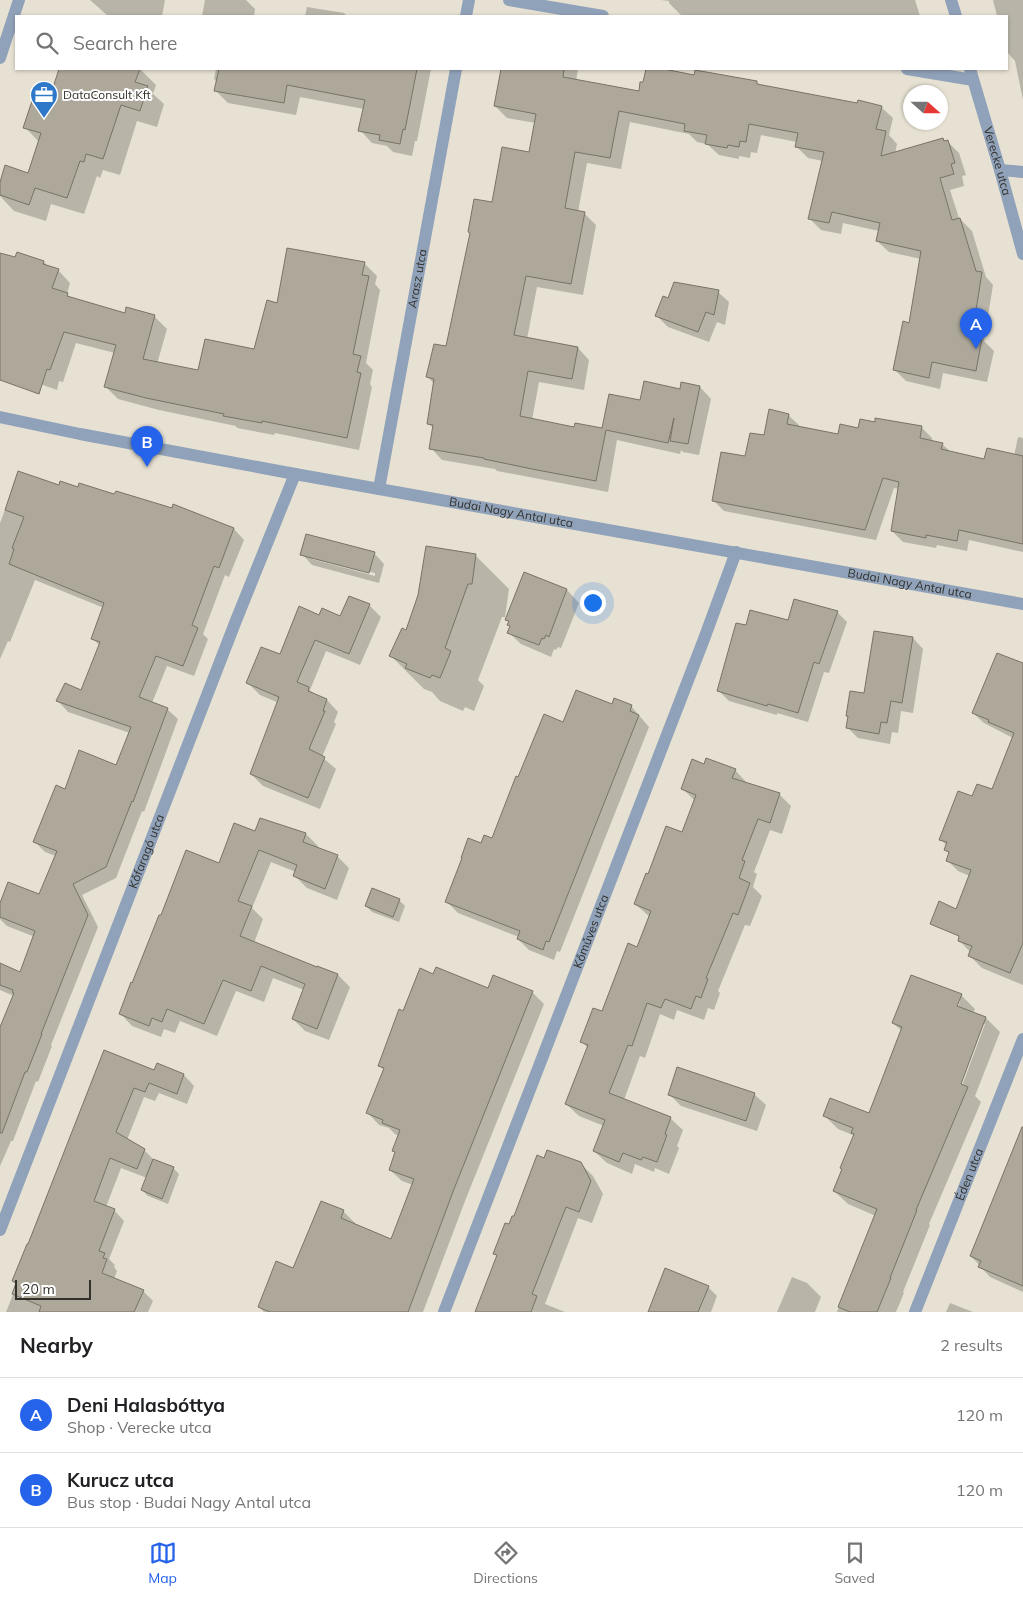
<!DOCTYPE html>
<meta charset="utf-8">
<style>
body{margin:0;font-family:Mulish,sans-serif;background:#f2f2f2;color:#202124}
.compass{position:absolute;left:903px;top:85px;width:45px;height:45px;border-radius:50%;background:#fff;box-shadow:0 1px 4px #0004;rotate:111deg}
.scale{position:absolute;left:15px;bottom:12px;width:76px;box-sizing:border-box;padding-left:5px;border:2px solid #32302b;border-top:0;font-size:14px;line-height:18px;white-space:nowrap;color:#32302b;-webkit-text-stroke:4px #fff;paint-order:stroke}
.you{position:absolute;left:592px;top:602px;width:18px;height:18px;margin:-12px;border:4px solid #fff;border-radius:50%;background:#1a73e8;box-shadow:0 0 0 8px #1a73e833}
.badge{display:grid;place-items:center;width:32px;height:32px;border-radius:50%;background:#2563eb;color:#fff;font-size:16px;font-weight:700}
.pin{position:absolute;translate:-50% -41px;filter:drop-shadow(0 1px 2px #0008)}
.pin::after{content:'';position:absolute;top:26px;width:18px;height:15px;background:inherit;clip-path:polygon(0 0,100% 0,50% 100%)}
.list{margin:0;padding:0;list-style:none}
h2{display:flex;justify-content:space-between;align-items:center;height:65px;margin:0;padding:0 20px;font-size:21px}
h2 small{font-size:16px;font-weight:400;color:#757577}
.list li{display:grid;grid-template-columns:32px 1fr auto;gap:15px;align-items:center;box-sizing:border-box;height:75px;padding:0 20px;border-top:1px solid #e0e0e0}
.list b{display:block;font-size:19px;white-space:nowrap}
.list p{margin:0;font-size:16px;white-space:nowrap;color:#757577}
.list em{font-size:16px;font-style:normal;color:#757577}
.icon{flex:none;width:28px;height:28px;fill:none;stroke:currentColor;stroke-width:2;stroke-linecap:round;stroke-linejoin:round}
.map{position:relative;flex:none;width:1023px;height:1312px;overflow:hidden}
.search{position:absolute;background:#fff;box-shadow:0 1px 4px #0004;left:15px;right:15px;top:15px;height:55px;display:flex;align-items:center;gap:12px;box-sizing:border-box;padding:0 18px;border-radius:0px;color:#757577;font-size:19px}
.sheet{height:215px;background:#fff}
nav{display:flex;justify-content:space-around;align-items:center;box-sizing:border-box;height:70px;border-top:1px solid #e0e0e0;background:#fff;font-size:14px;color:#757577}
nav a{display:grid;justify-items:center;gap:2px}
nav .on{color:#2563eb}
.map>svg:first-child{display:block}
.shadow{fill:#0003;fill-rule:evenodd}
.building{fill:#aea89b;stroke:#797367}
.lines{fill:none;stroke-linecap:round;stroke-linejoin:round}
.minor{stroke:#90a2b9;stroke-width:12}
.labels{text-anchor:middle;stroke-width:4;stroke-linejoin:round;paint-order:stroke}
.poi-label{font-size:12px;fill:#32302b;stroke:#fff;text-anchor:start}
.street-label{font-size:12px;fill:#32302b;stroke:#fff}
</style>
<div class="map">
<svg width="1023" height="1312" viewBox="0 0 1023 1312">
<rect width="100%" height="100%" fill="#e7e1d3"/>
<g class="shadow">
<path d="M90 0H165L162 16H108Z"/>
<path d="M205 0H246L255 9 254 16H202Z"/>
<path d="M661 0H915L920 16H682L669 3V1Z"/>
<path d="M993 0H1023V100L1015 61 1007 52V16H997Z"/>
<path d="M307 7 344 13 347 16H305Z"/>
<path d="M60 69H140L156 85 153 94 164 104 157 127 137 121 120 175 103 170 100 178 97 176 84 214 51 204 46 221 14 211 0 196V186L29 174 39 142 25 127 48 107Z"/>
<path d="M216 69H431L417 141H415L412 156 393 152 387 146 372 143 360 130 364 109 300 97 296 115 228 103 216 91 217 82 214 79Z"/>
<path d="M502 69H578L576 81 640 93 644 84 647 69H658L695 76 757 83 761 86 858 104 881 107 893 118 889 135 897 144 895 153 943 139 946 142H948L959 153 966 175 962 176 964 186 950 190 959 218 972 231 986 277 993 285 984 341 994 351 987 382 943 373 940 389 906 381 894 369 910 324 921 259 889 252 877 241 879 231 843 223 841 234 821 230 809 218 823 161 808 158 796 146 797 142 761 135 757 153 751 152 750 158 739 156V159L719 155 707 144 697 142 689 134 630 122 621 169 587 163 578 212 584 213 596 225 583 295 537 287 527 339 578 348 589 360 584 390 539 382 532 420 575 429H603L641 402 681 390 700 387 711 399 699 455 683 452 681 450 680 454 617 440 608 492 497 471 495 469 442 460 431 448 434 429 428 423 434 384 428 377 447 348 493 203 530 153 536 123 507 118 495 106Z"/>
<path d="M0 254 16 259 44 262 49 267 58 270 70 283 67 294 72 299 126 314 154 316 167 329 157 364 199 372 254 351 278 304 364 263 377 276 375 284 380 290 366 363 373 370 370 384 372 387 359 450 275 433 274 435 237 428 236 426 159 410 118 399 106 387 115 353 76 343 63 382 59 381 57 390 0 370Z"/>
<path d="M718 292 729 302 725 325 717 322 709 342 668 327 657 316 669 299Z"/>
<path d="M788 415 799 425V427L839 435 859 430 876 423V419L922 428 932 438V442L942 444 951 452 985 460 1014 456 1018 437 1023 438V552L969 540 967 551 937 545 936 548 903 542 892 531 899 489 894 488 876 540 724 511 713 500 746 457Z"/>
<path d="M19 473 60 487 173 510 174 506 234 529 244 540 229 577 225 575 203 634 208 639 194 676 167 666 152 703 167 709 178 719 144 812 142 811 116 878 82 895 98 927 51 1045 52 1046 38 1082 36 1081 13 1141H11L0 1166V1031L14 996 0 990V965L21 973 35 937 7 926 0 919V906L39 896 56 856 45 852 34 841 65 790 117 766 130 733 68 712 58 701 82 692 100 646 92 638 104 608 35 580 10 642 8 641 0 659V523Z"/>
<path d="M374 553 384 564 379 583 312 565 302 554ZM312 557 375 573V576L312 559Z"/>
<path d="M476 556 509 589 505 617H502L478 680 484 686 474 711 465 707 463 711 440 701 432 692 424 689 390 655 407 631Z"/>
<path d="M524 574 567 590 579 603 561 648 558 647 556 650 554 649 551 657 521 644 508 632 511 626 507 619Z"/>
<path d="M369 605 381 617 360 665 326 651 310 690 315 695 327 700 338 712 334 722 336 724 322 757 336 769 320 809 263 786 251 774 279 703 260 695 248 683 281 656 320 616 341 618Z"/>
<path d="M837 612 847 622 829 673 824 672 808 722 777 713V715L729 701 719 691 747 627 789 622Z"/>
<path d="M913 638 923 649 913 713 901 711 898 733 892 732 890 744 858 738 848 728 849 718 847 716Z"/>
<path d="M1023 665V906L970 876 958 871 947 860 950 854 946 849 947 846 941 840 973 798 993 791 1013 738 984 723 973 713Z"/>
<path d="M613 705 631 706 649 727 560 952 557 951 554 960 529 950 518 939 519 937 458 913 447 902 482 845 493 839 519 779 563 724Z"/>
<path d="M705 765 735 770 747 783 779 794 791 806 782 834 770 830 754 872 757 874 753 887 762 896 750 926 745 925 718 991 720 993 714 1010 708 1008 704 1020 677 1010 674 1020 660 1014 645 1058 640 1056 624 1100 670 1118 683 1130 677 1146 679 1148 669 1174 655 1168 654 1172 635 1164 632 1174 607 1163 594 1151 604 1126 579 1116 566 1104 588 1048 582 1042 603 1013 638 949 650 917 635 904 649 876 682 834 695 801 682 788Z"/>
<path d="M261 820 306 834 318 846 317 849 337 856 349 868 337 900 307 888 295 876 296 872 271 862 252 908 263 919 254 943 317 968 338 975 350 987 329 1040 305 1031 293 1019 304 990 273 978 264 1002 236 991 217 1036 180 1021 175 1033 164 1029 161 1037 132 1026 120 1013 162 917 256 833Z"/>
<path d="M399 900 405 906 399 922 372 912 366 906Z"/>
<path d="M959 940 1023 943V985L982 968 970 956 971 953Z"/>
<path d="M434 976 489 989 532 992 544 1004 465 1201 423 1312H264L259 1307 294 1270 343 1211 355 1223 354 1225 392 1240 413 1185 402 1181 390 1170 396 1152 399 1136 395 1134 389 1128 379 1125 368 1113 385 1071 379 1065 404 1013Z"/>
<path d="M961 995 975 1009 973 1013 986 1018 1000 1032 975 1096 981 1102 929 1224 930 1225 903 1292 904 1293 896 1312H837L876 1216 848 1204 834 1191 855 1136 838 1129 825 1116 870 1115 902 1031 893 1023ZM958 1001H960L956 1012ZM983 1024H985L960 1091 957 1090Z"/>
<path d="M105 1052 154 1072 157 1065 184 1075 194 1086 187 1104 159 1093 155 1101 144 1097 127 1140 144 1150 155 1161 173 1168 179 1174 168 1204 148 1196 142 1190 147 1178 121 1168 106 1207 114 1210 124 1221 109 1259 115 1265 114 1267 117 1271 114 1279 143 1291 153 1301 148 1312H6L17 1285 13 1281Z"/>
<path d="M754 1094 766 1105 757 1131 681 1106 670 1095Z"/>
<path d="M1023 1127V1292L990 1277 971 1256Z"/>
<path d="M545 1160 580 1163 593 1176 603 1194 592 1223 578 1218 545 1304 565 1312H477L498 1257 495 1253Z"/>
<path d="M792 1277 807 1283 821 1297 815 1312H777Z"/>
<path d="M708 1287 717 1296 711 1312H684Z"/>
<path d="M950 1303 973 1312H946Z"/>
</g>
<g class="building">
<path d="M59 69H140L135 82 148 86 140 111 121 105 103 159 86 154 84 162 80 161 67 198 35 188 29 205 0 195V182L5 165 28 173 41 133 23 128 32 101 47 106Z"/>
<path d="M219 69H417L405 130 403 129 400 144 379 140 380 135 358 131 365 100 287 85 284 103 214 91Z"/>
<path d="M501 69H564L563 77 639 91 640 82H643L646 69H664L694 75 695 70 757 81V84L857 103 858 100 882 106 876 129 886 131 881 156 943 138 944 141 948 140 955 163 951 164 954 174 940 178 952 220 960 218 976 271 982 272 972 336 982 338 976 371 932 362 929 378 893 370 903 321 909 323 921 251 876 241 880 223 832 212 829 223 808 219 824 152 795 147 798 133 749 124 746 142 740 141 739 147 728 145 727 148 705 144 707 135 684 131 685 124 619 111 610 158 575 152 565 208 585 212 571 284 526 276 514 335 578 347 572 379 528 371 520 416 574 427 575 423 602 428 609 394 640 400 644 381 680 389 681 382 700 386 688 444 670 441 674 418 668 443 606 430 596 481 537 470 484 459V458L429 449 433 425 427 424 434 379 426 377 434 344 446 346 470 233 468 232 474 199 492 202 502 147 529 152 536 114 494 106Z"/>
<path d="M287 248 365 262 362 275 369 276 353 354 361 356 357 372 361 373 347 438 262 421V423L223 416 224 414 146 398 104 387 116 345 64 332 50 370 47 369 39 394 0 380V253L15 257 17 252 44 261 43 264 59 269 52 288 68 293 67 296 125 313 126 307 155 315 143 359 198 370 205 339 254 349 267 300 277 303Z"/>
<path d="M674 282 719 290 714 315 706 312 698 332 655 316 663 296 668 298Z"/>
<path d="M769 409 789 414 787 424 838 434 840 424 858 428 860 419 875 422V418L922 426 920 438 943 443 941 449 984 459 987 448 1023 456V544L959 530 957 541 926 535V538L891 531 899 482 883 478 865 530 712 501 721 452 745 456 750 433 764 435Z"/>
<path d="M18 471 59 485 60 481 78 487 79 483 114 494 116 491 172 508 173 504 234 528 219 568 214 566 192 625 198 628 183 666 156 656 139 697 168 708 133 802 132 801 106 867 73 884 88 915 41 1034H42L27 1072H25L2 1133H0V1027L14 993 12 992 13 990 0 985V963L20 972 35 931 0 917V903L8 882 39 894 57 851 33 842 56 785 65 789 79 750 116 765 131 727 56 701 65 683 81 690 100 642 91 639 104 603 9 564 14 549 12 548 24 517 5 510Z"/>
<path d="M306 534 375 552 369 573 300 555Z"/>
<path d="M426 546 476 554 472 584H468L445 648 451 651 440 678 432 675 430 678 405 668 407 664 389 656 402 628 406 630 418 595Z"/>
<path d="M524 572 567 589 549 637 546 635 544 639 542 638 539 645 507 633 510 626 507 625 509 621 505 620Z"/>
<path d="M349 596 370 604 349 654 315 640 297 682 309 687 308 691 327 699 323 711H325L309 749 325 757 308 798 250 774 279 697 246 683 261 647 280 654 299 606 319 615 322 608 340 616Z"/>
<path d="M794 599 838 611 819 664 814 662 798 713 768 704 767 706 717 691 736 623 746 625 750 610 788 620Z"/>
<path d="M874 631 913 637 902 703 891 701 887 723 881 722 879 734 846 728 848 716H846L850 691 864 693Z"/>
<path d="M997 653 1023 663V943L1010 973 968 956 972 946 958 941 959 936 930 924 939 901 956 909 971 870 946 861 949 852 944 850 947 842 939 840 958 791 972 796 977 784 992 789 1014 733 988 722 989 720 972 713Z"/>
<path d="M576 690 612 704 614 698 632 705 630 711 639 715 549 942 546 941 543 950 517 939 520 931 445 902 462 858H461L468 838 481 843 484 835 492 838 516 776 518 777 544 714 563 722Z"/>
<path d="M706 758 736 769 732 778 780 793 770 823 758 819 742 860 745 861 739 878 750 883 738 915 733 913 706 978 708 979 701 998 696 996 691 1009 665 999 661 1008 647 1003 632 1046 628 1045 609 1093 671 1117 665 1134 667 1135 657 1162 643 1157 641 1160 623 1153 619 1162 593 1151 605 1120 565 1104 588 1045 580 1042 593 1008 602 1011 628 943 637 947 651 911 634 904 646 873 648 874 666 826 682 832 696 795 681 789 692 759 704 764Z"/>
<path d="M260 818 306 833 303 842 338 855 325 889 293 876 297 865 259 850 238 901 252 906 240 936 317 967V966L338 974 317 1029 292 1019 305 984 261 966 251 991 223 980 204 1024 167 1009 162 1022 152 1018 149 1026 119 1014 131 982 132 983 159 915H161L186 850 219 863 234 823 255 831Z"/>
<path d="M372 888 400 899 393 917 365 906Z"/>
<path d="M436 967 488 988 493 975 533 991 454 1189 408 1312H270L258 1307 276 1261 293 1268 321 1201 344 1210 341 1218 391 1239 414 1179 389 1170 395 1152 392 1151 400 1130 382 1123 383 1120 366 1113 384 1068 378 1066 399 1009 403 1011 420 968 433 974Z"/>
<path d="M911 975 962 994 957 1006 986 1017 961 1084 968 1087 916 1210H917L890 1278H891L877 1312H850L838 1307 877 1209 833 1191 842 1169 840 1168 854 1134 851 1133 853 1128 823 1116 830 1098 869 1113 902 1027 892 1023Z"/>
<path d="M104 1050 154 1070 157 1063 184 1074 177 1094 149 1083 145 1092 134 1088 116 1132 145 1149 137 1169 110 1158 94 1201 115 1209 99 1251 105 1253 103 1258 107 1259 102 1273 144 1290 134 1312H39L41 1306 12 1294 16 1283 12 1281 27 1244H28Z"/>
<path d="M677 1067 755 1093 746 1121 668 1095Z"/>
<path d="M1022 1127H1023V1286L978 1267 981 1261 970 1256Z"/>
<path d="M547 1150 581 1162 591 1181 579 1212 566 1207 532 1294 537 1296 531 1312H475L497 1255 493 1254 505 1223 509 1224 512 1216H514L537 1155 544 1158Z"/>
<path d="M153 1159 174 1167 162 1199 141 1190Z"/>
<path d="M665 1268 709 1286 698 1312H648Z"/>
</g>
<g class="lines">
<g class="minor">
<path d="M509 0 603 16"/>
<path d="M951 0 956 16"/>
<path d="M466 16 469 0"/>
<path d="M0 58 19 0"/>
<path d="M907 69 973 80"/>
<path id="s1" d="M970 69 1000 170 1023 254"/>
<path d="M1000 170 1023 172"/>
<path id="s2" d="M0 417 80 434 295 474 1023 604"/>
<path id="s3" d="M379 489 456 69"/>
<path id="s4" d="M0 1230 235 623 295 474"/>
<path id="s5" d="M444 1312 704 639 736 552"/>
<path id="s6" d="M915 1312 1023 1039"/>
</g>
</g>
<defs>
<symbol id="office-pin" viewBox="-11 -11 22 30"><path d="M0 17L-7.5 6A9.5 9.5 0 1 1 7.5 6Z" fill="#2d78c9" stroke="#fff"/><path d="M-6-3h4V-5.5h4V-3h4V5H-6ZM-1-4.5V-3h2v-1.5ZM-6 0V1H6V0Z" fill="#fff"/></symbol>
</defs>
<g fill-rule="evenodd">
<use href="#office-pin" x="28" y="79" width="32" height="43"/>
</g>
<g class="labels">
<g class="poi-label">
<text x="63" y="99">DataConsult Kft</text>
</g>
<g class="street-label">
<text dy="4" stroke="none"><textPath href="#s1" startOffset="96">Verecke utca</textPath></text>
<text dy="4" stroke="none"><textPath href="#s3" startOffset="214">Arasz utca</textPath></text>
<text dy="4" stroke="none"><textPath href="#s2" startOffset="520">Budai Nagy Antal utca</textPath></text>
<text dy="4" stroke="none"><textPath href="#s2" startOffset="925">Budai Nagy Antal utca</textPath></text>
<text dy="4" stroke="none"><textPath href="#s4" startOffset="406">Kőfaragó utca</textPath></text>
<text dy="4" stroke="none"><textPath href="#s5" startOffset="408">Kőműves utca</textPath></text>
<text dy="4" stroke="none"><textPath href="#s6" startOffset="148">Éden utca</textPath></text>
</g>
</g>
</svg>
<svg class="compass" viewBox="-18 -18 36 36"><path d="M0-13l5 13h-10z" fill="#e53935"/><path d="M0 13l5-13h-10z" fill="#757577"/></svg>
<div class="scale">20 m</div>
<div class="you"></div>
<div class="pin badge" style="left:976px;top:349px">A</div>
<div class="pin badge" style="left:147px;top:467px">B</div>
<div class="search"><svg class="icon" aria-label="search" viewBox="0 0 24 24"><circle cx="10" cy="10" r="6"/><path d="M15 15l6 6"/></svg>Search here</div>
</div>
<section class="sheet">
<h2>Nearby<small>2 results</small></h2>
<ul class="list">
<li><span class="badge">A</span><div><b>Deni Halasbóttya</b><p>Shop · Verecke utca</p></div><em>120 m</em></li>
<li><span class="badge">B</span><div><b>Kurucz utca</b><p>Bus stop · Budai Nagy Antal utca</p></div><em>120 m</em></li>
</ul>
</section>
<nav>
<a class="on"><svg class="icon" aria-label="map" viewBox="0 0 24 24"><path d="M3 6l6-2 6 2 6-2v14l-6 2-6-2-6 2zM9 4v14M15 6v14"/></svg>Map</a>
<a><svg class="icon" aria-label="directions" viewBox="0 0 24 24"><path d="M12 3l9 9-9 9-9-9zM9 14v-3h6M13 9l2 2-2 2"/></svg>Directions</a>
<a><svg class="icon" aria-label="saved" viewBox="0 0 24 24"><path d="M7 4h10v16l-5-4-5 4z"/></svg>Saved</a>
</nav>
